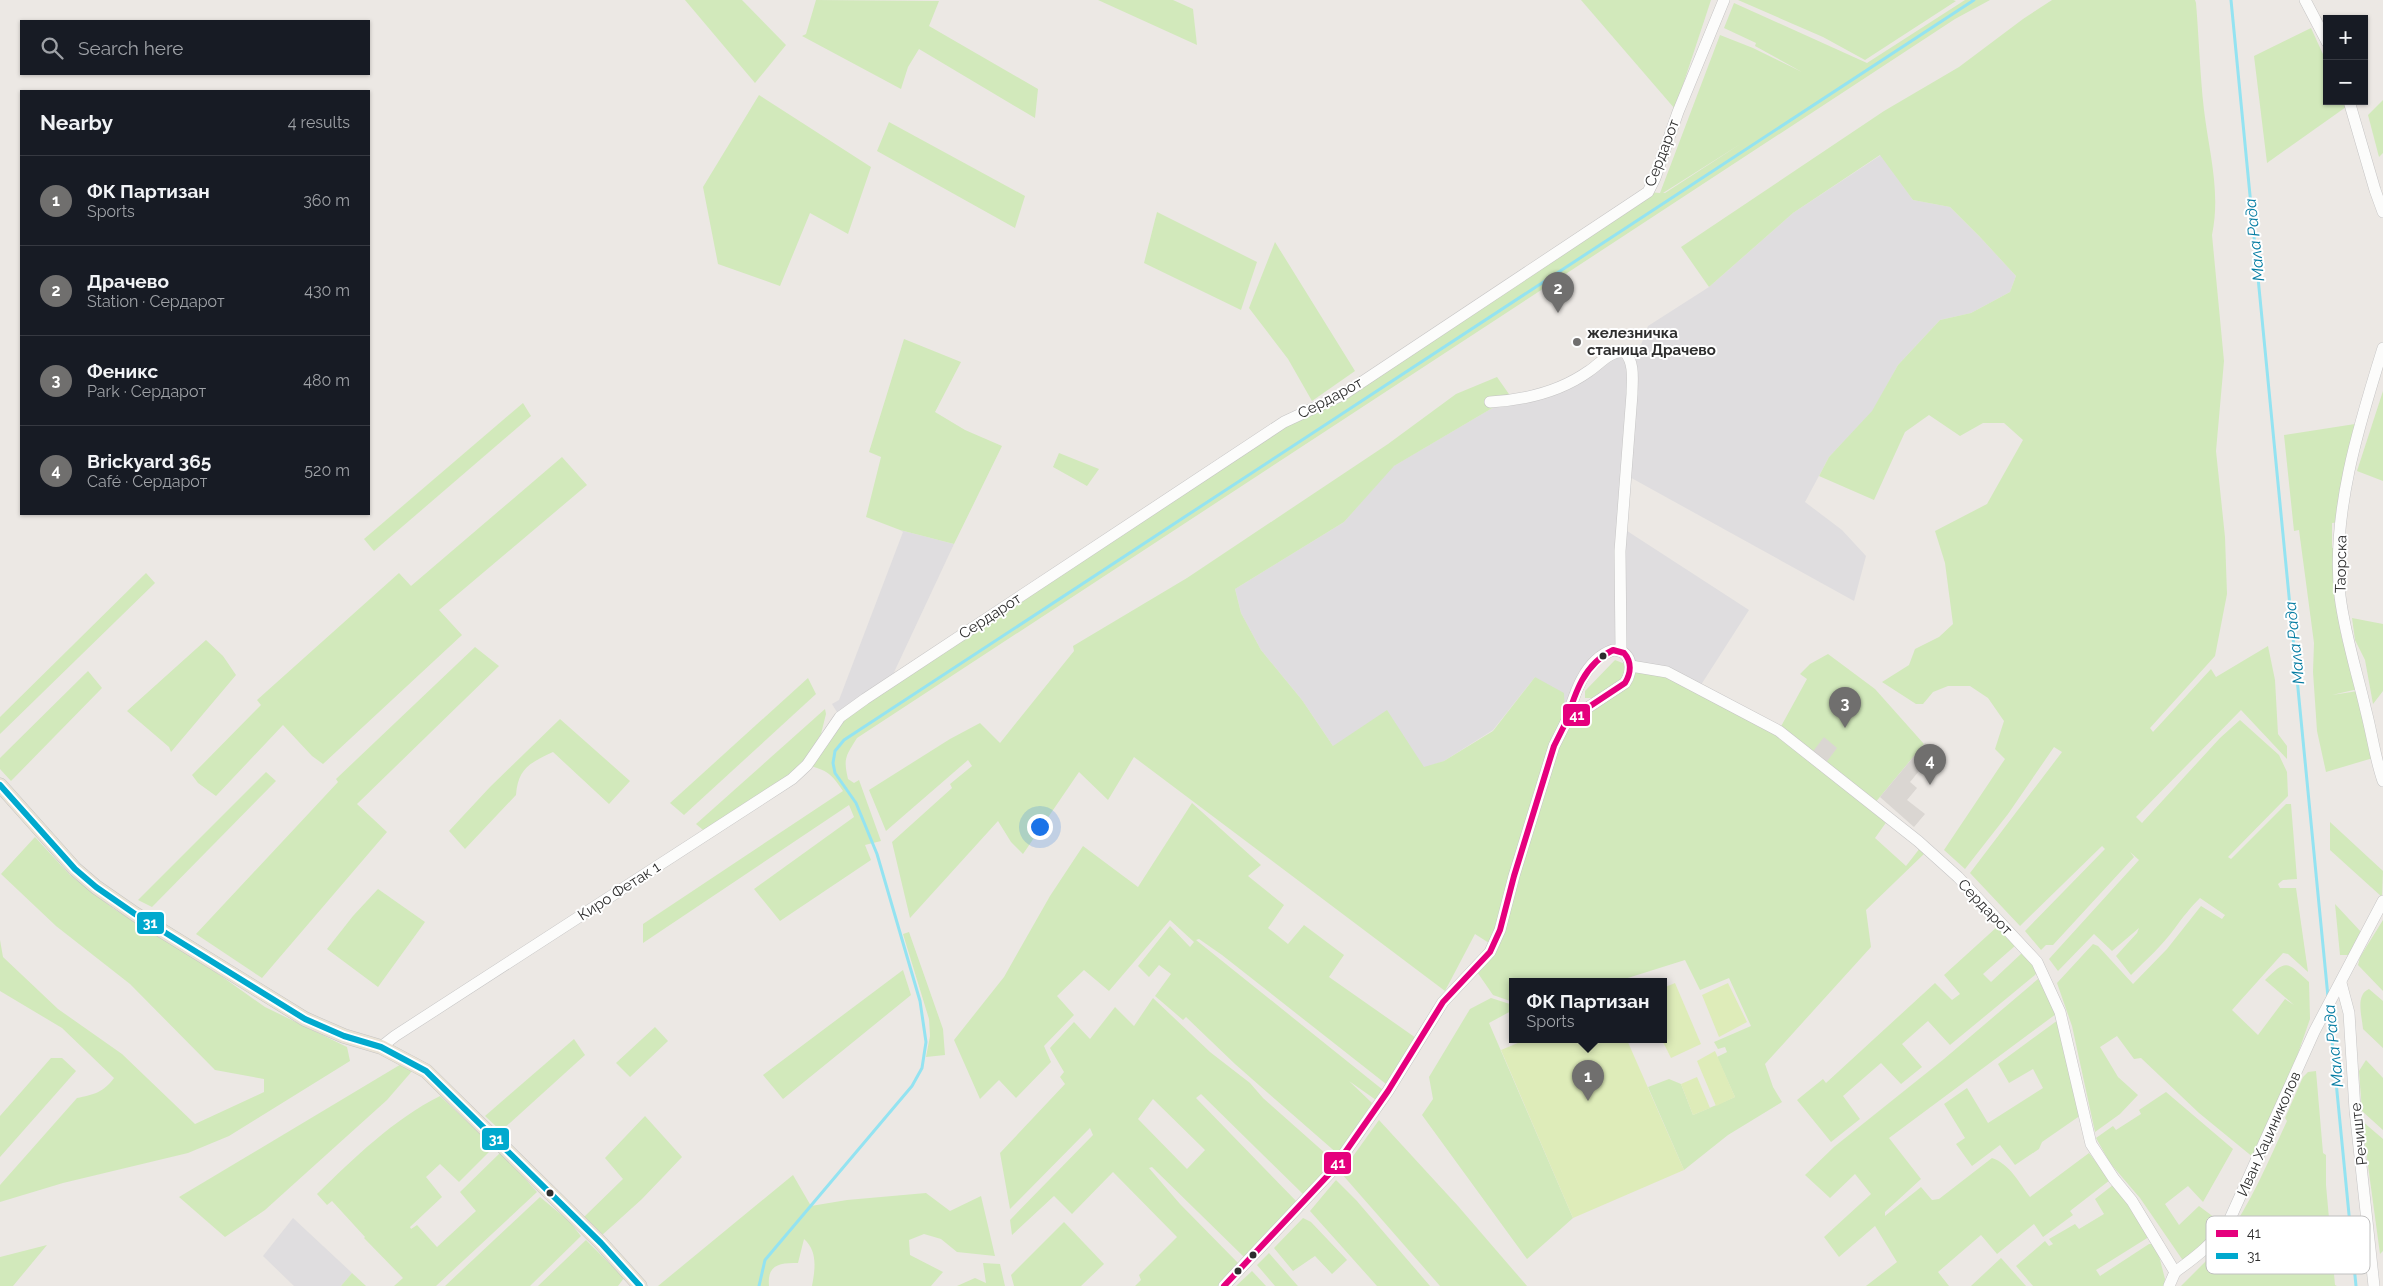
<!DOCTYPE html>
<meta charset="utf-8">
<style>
body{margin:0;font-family:Raleway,sans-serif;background:#20242c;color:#f1f3f6}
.controls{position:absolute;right:15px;top:15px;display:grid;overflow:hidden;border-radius:0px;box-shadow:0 1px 4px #0004}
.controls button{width:45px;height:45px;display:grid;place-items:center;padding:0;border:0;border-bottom:1px solid #363941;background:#171b24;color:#f1f3f6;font:25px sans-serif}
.you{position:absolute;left:1039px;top:826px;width:18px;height:18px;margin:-12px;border:4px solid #fff;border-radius:50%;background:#1a73e8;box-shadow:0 0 0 8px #1a73e833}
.badge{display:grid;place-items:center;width:32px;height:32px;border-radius:50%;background:#706f6e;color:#fff;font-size:16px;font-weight:700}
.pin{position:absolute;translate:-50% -41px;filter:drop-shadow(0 1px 2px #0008)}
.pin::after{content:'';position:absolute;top:26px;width:18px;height:15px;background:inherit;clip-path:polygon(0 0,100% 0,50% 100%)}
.popup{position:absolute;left:1509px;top:978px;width:158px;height:65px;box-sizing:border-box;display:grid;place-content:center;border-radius:0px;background:#171b24;filter:drop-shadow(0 1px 4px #0005);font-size:16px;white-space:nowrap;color:#9ea1a6}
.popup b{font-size:19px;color:#f1f3f6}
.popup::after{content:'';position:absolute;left:50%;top:100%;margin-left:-10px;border:10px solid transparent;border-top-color:#171b24}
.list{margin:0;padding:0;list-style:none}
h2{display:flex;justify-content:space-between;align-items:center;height:65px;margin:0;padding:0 20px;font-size:21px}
h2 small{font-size:16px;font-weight:400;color:#9ea1a6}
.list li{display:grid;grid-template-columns:32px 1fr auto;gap:15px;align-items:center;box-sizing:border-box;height:90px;padding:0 20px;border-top:1px solid #363941}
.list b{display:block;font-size:19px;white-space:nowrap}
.list p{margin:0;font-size:16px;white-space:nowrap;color:#9ea1a6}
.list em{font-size:16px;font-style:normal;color:#9ea1a6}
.icon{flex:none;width:28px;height:28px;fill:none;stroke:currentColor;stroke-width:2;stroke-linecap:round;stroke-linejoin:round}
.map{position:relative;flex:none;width:2383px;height:1286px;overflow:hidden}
.search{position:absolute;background:#171b24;box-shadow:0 1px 4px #0004;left:20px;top:20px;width:350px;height:55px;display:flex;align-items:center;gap:12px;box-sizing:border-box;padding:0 18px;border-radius:0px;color:#9ea1a6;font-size:19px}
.panel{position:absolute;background:#171b24;box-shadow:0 1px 4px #0004;left:20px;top:90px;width:350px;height:425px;border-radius:0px}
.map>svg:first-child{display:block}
.industrial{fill:#dfdddf}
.green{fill:#d2e9bb;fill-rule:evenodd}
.pitch{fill:#deecb9}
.plaza{fill:#dad6d2}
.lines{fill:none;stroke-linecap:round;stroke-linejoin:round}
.stream{stroke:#94e3f1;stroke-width:3}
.minor-casing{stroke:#c6c5c5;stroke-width:12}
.major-casing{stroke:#c6c5c4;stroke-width:15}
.minor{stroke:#fcfcfb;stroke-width:11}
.major{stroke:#e9e2d5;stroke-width:14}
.bus-1-casing{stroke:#fff;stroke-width:10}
.bus-2-casing{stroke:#fff;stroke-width:10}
.bus-1{stroke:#e5007d;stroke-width:6}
.bus-2{stroke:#00a9ce;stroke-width:6}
.poi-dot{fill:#706f6e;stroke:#fff;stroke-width:2}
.bus-dot{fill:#2e2e2e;stroke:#fff;stroke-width:2}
.labels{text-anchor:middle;stroke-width:4;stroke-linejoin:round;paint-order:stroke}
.street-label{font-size:15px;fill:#2e2e2e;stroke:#fff}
.poi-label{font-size:15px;font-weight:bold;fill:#2e2e2e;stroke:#fff;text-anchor:start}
.water-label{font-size:16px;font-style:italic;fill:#067da3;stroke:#fff}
.key{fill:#fff;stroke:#c0c0c0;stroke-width:1}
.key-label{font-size:14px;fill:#2e2e2e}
.line-badge{stroke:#fff;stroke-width:2}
.badge-label{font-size:14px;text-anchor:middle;font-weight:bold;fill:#fff}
</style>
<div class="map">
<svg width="2383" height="1286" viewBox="0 0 2383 1286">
<rect width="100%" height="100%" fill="#ece8e4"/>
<g class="industrial">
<path d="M1881 155 1913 200 1950 207 1980 237 2016 276 2010 292 1971 313 1940 320 1898 365 1872 412 1829 457 1805 502 1842 530 1866 556 1854 601 1626 475 1621 527 1749 610 1699 688 1631 666 1621 650 1599 657 1566 722 1535 677 1493 730 1444 761 1424 768 1333 746 1302 700 1261 650 1241 613 1235 589 1344 522 1392 467 1511 397 1545 392 1618 351 1633 367 1648 326 1709 287 1793 213Z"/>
<path d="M900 530 954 544 889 683 840 717 832 704 839 700 903 532Z"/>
<path d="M293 1218 352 1273 341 1286H294L263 1256Z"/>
</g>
<g class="green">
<path d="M685 0H742L786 45 755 83Z"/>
<path d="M816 0 939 1 929 26 1038 89 1035 118 919 49 908 67 901 89 802 36 806 34Z"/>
<path d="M1098 0H1173L1193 9 1197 45Z"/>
<path d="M1581 0H1711L1675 109Z"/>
<path d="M1738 0H1953L1956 1 1865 60 1823 37Z"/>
<path d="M1965 0H1990L1955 19 857 738C846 756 843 758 848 779L854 783 859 780 881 841 865 845 871 860 780 921 754 889 854 817 849 805 643 943V924L843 791C831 773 828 771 807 765L840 717 1284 422 1344 394 1648 192 1660 193 1720 35 1753 48 1802 72 1755 46 1756 43 1724 28 1734 3 1867 63ZM1742 143 1665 193H1663Z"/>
<path d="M2052 0H2195L2196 3C2199 39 2200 75 2204 110 2209 152 2221 192 2212 235L2224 361 2216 451 2225 537 2227 594 2215 656 2150 728 2153 732 2211 669 2216 677 2268 646 2275 680 2278 734 2287 746V759L2241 710 2136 817 2142 823 2220 738 2240 720 2279 755 2287 772 2288 796 2228 857 2231 859 2286 804H2291L2297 879 2283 880 2278 884 2280 888H2296L2308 972 2288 954 2283 953 2232 1010 2258 1035 2285 999 2294 1005 2265 980C2287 958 2287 962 2309 982L2310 1019 2273 1125 2254 1158 2199 1113 2141 1058 2134 1059 2117 1036 2100 1047 2118 1077 2138 1095 2120 1114 2095 1132 2072 1026 2057 983 2093 944 2098 946 2133 984 2167 949 2201 906 2222 919 2225 915 2200 898C2190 908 2183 917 2175 928 2162 946 2146 960 2131 975L2116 956 2137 933 2139 928 2112 951 2094 934 2058 971 2049 959 2139 860 2130 852 2134 857 2053 945H2046L2041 950 2025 931 2105 849 2102 846 2020 926 1970 873 2062 752 2054 747 2008 814 1965 869 1944 850 2005 759 1995 749 2004 721 1988 698 1970 686H1948L1933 692 1923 704H1916L1882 682 1909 665 1915 649 1939 637 1953 624 1945 563 1935 531 1987 504 2023 440 2004 423H1983L1960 436 1929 415 1905 432 1874 500 1819 476 1829 457 1872 411 1898 365 1940 320 1971 313 2010 292 2016 276 1980 237 1950 207 1913 200 1880 155 1793 213 1709 287 1681 247 1884 111 1959 67 2023 19Z"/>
<path d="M2311 28 2327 63V101H2344L2346 107 2267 163 2254 56Z"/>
<path d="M759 95 871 167 848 234 810 213 780 286 718 264 703 187Z"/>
<path d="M2383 100V153L2379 157 2368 115Z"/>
<path d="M889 122 1025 196 1015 228 877 151Z"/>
<path d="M1157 212 1257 262 1241 310 1144 263Z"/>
<path d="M1275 242 1355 371 1312 401 1288 359 1249 308Z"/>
<path d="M904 339 961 362 935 412 965 430 1002 446 954 544 900 530 866 517 881 457 869 452Z"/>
<path d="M1497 377 1511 397 1394 466 1344 522 1235 589 1241 613 1261 650 1302 700 1333 746 1387 710 1424 767 1444 761 1493 731 1535 677 1564 693 1565 714 1497 930 1489 943 1475 934 1445 991 1134 757 1108 800 1079 772 1023 854 1011 842 998 821 910 918 892 842 952 788 950 784 972 766 968 760 886 831 869 790 950 739 980 723 1000 743 1074 651 1073 646 1187 578 1388 444 1456 394Z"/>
<path d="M2383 391V481L2357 471Z"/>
<path d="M523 403 531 416 374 551 364 539Z"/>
<path d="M2355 424 2340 522 2332 523V548H2338L2335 600 2342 639 2358 689 2332 695 2358 691 2373 758 2326 772 2317 731 2313 672 2314 643 2299 530 2294 531 2284 435Z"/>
<path d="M1059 453 1099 469 1087 486 1053 467Z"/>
<path d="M562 457 587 485 439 610 462 635 323 764 312 756 283 725 216 796 198 783 192 775 261 705 257 700 399 573 411 586Z"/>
<path d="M146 573 155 583 0 734V717Z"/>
<path d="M2352 618 2383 624V691L2373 704 2365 660 2355 640Z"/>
<path d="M206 640 223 656 236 675 171 752 169 747 127 711Z"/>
<path d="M475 647 499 666 357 804 387 832 262 978 196 934 338 782 336 779Z"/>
<path d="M1828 654 1875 689 1924 744 1874 804 1890 817 1875 838 1906 866 1920 848 1925 853 1866 910 1871 947 1765 1064 1773 1087 1782 1102 1728 1135 1684 1170 1648 1087 1669 1079 1681 1084 1693 1115 1735 1097 1717 1057 1727 1052 1725 1047 1718 1049 1714 1042 1751 1026 1729 978 1700 990 1685 960 1615 982H1513V1002L1493 995 1475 969 1490 952 1566 722 1613 691 1631 666 1658 669 1779 730 1807 679 1800 674 1810 664Z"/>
<path d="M1615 660 1625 664V678L1593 698H1585V691Z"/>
<path d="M88 671 102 688 11 781 0 769V758Z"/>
<path d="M808 678 816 694 684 815 670 803Z"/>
<path d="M825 709 826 714 821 734 801 768 703 830 696 824Z"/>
<path d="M560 719 630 781 609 804 553 752C530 763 518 768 516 795L465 849 449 831 490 787Z"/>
<path d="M266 772 276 781 152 907 138 900Z"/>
<path d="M1192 803 1261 865 1248 876 1284 905 1268 928 1288 944 1304 925 1344 955 1329 977 1416 1038 1386 1084 1222 955 1199 939 1196 940 1383 1090 1376 1100 1349 1081 1372 1103 1339 1155 1235 1064 1186 1017 1183 1020 1155 996 1171 974 1159 965 1149 977 1138 966 1170 926 1190 947 1194 942 1170 920 1109 991 1084 970 1057 996 1074 1015 1044 1046 1051 1062 1016 1098 999 1080 980 1099 954 1040 1004 977 1050 896 1083 846 1138 887Z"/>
<path d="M2330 822 2383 871 2382 897 2330 850Z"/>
<path d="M35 837 70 875 114 909 207 966 265 1007 347 1047 350 1061 229 1136 188 1153 63 1183 0 1202V1185L77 1098C93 1095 104 1092 114 1078L62 1028 0 991V940L3 957 58 1009 122 1054 195 1124 264 1092V1079L215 1070 130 984 56 926 1 874Z"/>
<path d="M378 889 425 922 378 987 327 949 353 916Z"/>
<path d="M2335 904 2362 933 2349 955H2340Z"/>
<path d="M2383 920V991L2358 965 2360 957Z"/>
<path d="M1998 926 2016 945 1983 974 1991 982 2023 952 2038 971 2035 975 1950 1045 1928 1021 1902 1044 1922 1067 1901 1084 1881 1063 1843 1096 1860 1119 1831 1142 1797 1100 1823 1079 1826 1083 1935 983 1952 1000 1960 994 1944 975Z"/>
<path d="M909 932 943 1029 945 1055 926 1057 930 1036 929 1019 903 934Z"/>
<path d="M903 970 911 995 783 1099 763 1075Z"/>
<path d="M2038 979 2056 1014 1889 1138 1921 1179 1885 1212V1216L1921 1187 1932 1200 1939 1199 1992 1158C2010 1164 2019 1183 2030 1197L2089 1153 2110 1180 2070 1211 2073 1215 2043 1237 2034 1224 1997 1254 1981 1235 1938 1272 1949 1286H1866L1897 1262 1875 1226 1839 1257 1824 1237 1871 1194 1855 1174 1830 1198 1805 1175 1834 1147 1944 1059Z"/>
<path d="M2369 989 2383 1001V1048L2363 1029C2362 1016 2355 995 2369 989Z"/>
<path d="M1153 998 1210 1052 1250 1083 1263 1098 1334 1161 1305 1196 1201 1094 1196 1098 1299 1204 1245 1258 1152 1167 1149 1168 1180 1204 1240 1265 1219 1286H1135L1141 1280 1139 1275 1177 1237 1113 1172 1072 1214 1054 1196 1012 1235 1010 1220 1093 1135 1090 1128 1010 1209 1000 1153 1065 1084 1060 1077 1064 1072 1050 1048 1074 1022 1090 1039 1115 1007 1134 1026ZM1153 1099 1205 1150 1187 1169 1138 1119Z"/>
<path d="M1491 998 1513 1005V1010L1489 1023 1573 1218 1527 1259 1422 1115 1433 1099 1429 1077 1470 1009Z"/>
<path d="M2058 1020 2081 1115 2042 1142 2039 1149 2015 1165 2000 1145 1972 1166 1956 1144 1965 1138 1944 1104 1967 1088 1988 1123 2043 1088 2033 1069 2009 1083 1998 1064Z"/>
<path d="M655 1027 668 1041 630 1077 616 1063Z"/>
<path d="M574 1039 585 1055 501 1131 485 1116Z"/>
<path d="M51 1058H62L76 1071 0 1157V1116Z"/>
<path d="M2366 1060 2383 1078V1130L2362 1111 2359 1071Z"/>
<path d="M403 1063 413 1070 387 1100 265 1210 225 1237 179 1197Z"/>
<path d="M2316 1071 2323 1153 2326 1155V1185L2335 1285 2337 1286H2181L2220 1247 2246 1268H2253L2224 1241C2251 1203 2268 1162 2287 1121L2285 1118 2303 1077 2308 1072Z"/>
<path d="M2166 1092 2233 1149 2203 1202 2188 1186 2165 1204 2179 1225 2199 1206 2223 1224 2184 1262 2140 1198 2110 1163 2096 1138 2113 1126 2116 1130 2141 1114 2139 1110Z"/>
<path d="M440 1096 494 1147 459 1182 440 1164 426 1177 442 1197 410 1227 411 1229 417 1225 437 1247 476 1211 460 1192 501 1152 537 1192 436 1286H394L403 1278 364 1238 365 1237 332 1201 327 1205 317 1194C354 1158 394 1119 440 1096Z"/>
<path d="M645 1116 682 1157 642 1199 601 1236 584 1217 623 1179 605 1158Z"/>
<path d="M1379 1120 1458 1206 1527 1286H1440L1341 1173Z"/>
<path d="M2362 1121 2383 1139V1251L2380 1254Z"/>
<path d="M793 1175 811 1206 847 1200 926 1193 950 1211 981 1196 995 1256 957 1252 941 1239 924 1234 909 1240 910 1255 943 1272 931 1286H812C815 1270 818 1251 804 1239L798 1263C780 1263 767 1264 769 1286H658Z"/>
<path d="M1336 1180 1356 1200 1430 1286H1377L1310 1211Z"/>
<path d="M2113 1185 2152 1235 2096 1270 2100 1276 2149 1244H2156L2165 1279 2164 1286H2033L2016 1266 2045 1241 2049 1246 2053 1244 2049 1239 2075 1224 2079 1229 2104 1214 2095 1199Z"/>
<path d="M540 1197 569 1221 581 1236 530 1286H445Z"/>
<path d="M1303 1218 1311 1222 1347 1260 1332 1274 1315 1256 1293 1271 1274 1248Z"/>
<path d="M1064 1222 1104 1264 1081 1286H1014L1011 1275Z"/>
<path d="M586 1240 624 1278 618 1286H538Z"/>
<path d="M47 1245 13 1286H0V1257Z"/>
<path d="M1269 1253 1297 1285 1298 1286H1275L1257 1265Z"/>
<path d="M2001 1258 2026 1286H1971Z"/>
<path d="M983 1263 1000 1264 1005 1286H957L975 1278 986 1283Z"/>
<path d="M1252 1271 1266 1286H1236Z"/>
<path d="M352 1273 366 1286H341Z"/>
</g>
<g class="pitch">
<path d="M1675 983 1701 1044 1671 1058 1662 1040 1663 988Z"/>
<path d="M1728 983 1747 1022 1719 1037 1702 995Z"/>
<path d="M1525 1040H1627L1684 1170 1573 1218 1501 1050Z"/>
<path d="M1715 1051 1735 1097 1716 1106 1697 1061Z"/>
<path d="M1697 1077 1710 1108 1693 1115 1681 1084Z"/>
</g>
<g class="plaza">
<path d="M1824 737 1837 748 1825 764 1811 754Z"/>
<path d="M1925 743 1933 751V754L1910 782 1917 788 1907 800 1925 814 1914 827 1880 797Z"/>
</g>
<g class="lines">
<g class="stream">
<path d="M2231 0 2328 997"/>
<path d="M2329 1010 2356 1286"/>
<path d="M759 1286 765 1260 912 1086 922 1068 926 1042 920 1001 877 854 856 803 835 773 833 763 835 751 844 740 1974 0"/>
</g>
<defs>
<g id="minor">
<path d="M2305 0 2327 42"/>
<path d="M2349 101 2375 190 2383 212"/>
<path d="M2383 348C2359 425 2331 514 2340 596 2345 636 2357 672 2366 711 2372 734 2375 758 2383 781"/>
<path d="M1490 402C1524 400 1561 391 1589 371 1601 363 1610 350 1625 352 1635 364 1632 380 1632 394L1620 551 1621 650"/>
<path d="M1613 650C1632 650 1634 670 1625 683L1566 722C1574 695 1584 660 1613 650Z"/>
<path d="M1631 666 1667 672 1779 731 1918 841 1958 877 2037 962 2060 1012 2091 1144 2114 1179 2132 1201 2175 1272 2169 1286"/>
<path d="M2341 983 2349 1013 2355 1110 2374 1286"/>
<path d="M381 1047 395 1036 792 779 807 765 840 717 865 699 1284 422 1344 394 1648 192 1655 178 1678 112 1724 0"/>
<path d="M2175 1272C2200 1254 2210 1246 2229 1221L2314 1032 2383 901"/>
<path d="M1224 1286 1332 1171 1388 1091 1443 1002 1490 952 1500 930 1514 876 1554 746 1566 722"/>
</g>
<path id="major" d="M0 785 75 869 96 887 135 914 305 1019 344 1036 381 1047 426 1071 601 1243 640 1286"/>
</defs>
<use href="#minor" class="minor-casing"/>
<use href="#major" class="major-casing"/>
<use href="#minor" class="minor"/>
<use href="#major" class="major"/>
<defs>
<g id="bus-1">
<path d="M1613 650 1624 653C1632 662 1631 673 1625 683L1566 722C1575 693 1584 664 1613 650Z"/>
<path d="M1224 1286 1332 1171 1388 1091 1443 1002 1490 952 1500 930 1514 876 1554 746 1566 722"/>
</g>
<path id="bus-2" d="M0 785 75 869 96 887 135 914 305 1019 344 1036 381 1047 426 1071 601 1243 640 1286"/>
</defs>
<use href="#bus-1" class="bus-1-casing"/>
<use href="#bus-2" class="bus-2-casing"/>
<use href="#bus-1" class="bus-1"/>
<use href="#bus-2" class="bus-2"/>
</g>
<circle class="poi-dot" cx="1577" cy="342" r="5"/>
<g class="bus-dot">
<circle cx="1603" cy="656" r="4.5"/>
<circle cx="550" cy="1193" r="4.5"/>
<circle cx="1253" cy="1255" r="4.5"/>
<circle cx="1238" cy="1271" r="4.5"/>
</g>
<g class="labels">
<g class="street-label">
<text transform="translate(1662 153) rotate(-69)" y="5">Сердарот</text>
<text transform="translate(1330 398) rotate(-28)" y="5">Сердарот</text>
<text transform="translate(2341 564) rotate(-89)" y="5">Таорска</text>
<text transform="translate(990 616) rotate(-33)" y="5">Сердарот</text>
<text transform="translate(619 891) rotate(-33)" y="5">Киро Фетак 1</text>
<text transform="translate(1985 907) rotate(46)" y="5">Сердарот</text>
<text transform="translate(2269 1134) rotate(-66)" y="5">Иван Хаџиниколов</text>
<text transform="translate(2359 1134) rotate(-96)" y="5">Речиште</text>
</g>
<g class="poi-label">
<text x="1587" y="338">железничка<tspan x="1587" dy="17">станица Драчево</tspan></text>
</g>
<g class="water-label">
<text transform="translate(2254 240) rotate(-96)" y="6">Мала Рада</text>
<text transform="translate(2294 643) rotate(-96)" y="6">Мала Рада</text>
<text transform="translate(2333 1046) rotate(-96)" y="6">Мала Рада</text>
</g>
</g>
<rect x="2206" y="1216" width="164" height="58" rx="8" class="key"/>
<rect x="2216" y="1230" width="22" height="7" fill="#e5007d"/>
<rect x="2216" y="1253" width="22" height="6" fill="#00a9ce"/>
<g class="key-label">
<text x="2247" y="1238">41</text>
<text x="2247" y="1261">31</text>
</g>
<g class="line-badge">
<rect x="1562" y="703" width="29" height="24" rx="5" fill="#e5007d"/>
<rect x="136" y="911" width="29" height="24" rx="5" fill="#00a9ce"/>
<rect x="481" y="1127" width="29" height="24" rx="5" fill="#00a9ce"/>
<rect x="1323" y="1151" width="29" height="24" rx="5" fill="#e5007d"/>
</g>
<g class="badge-label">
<text x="1577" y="720">41</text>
<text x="150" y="928">31</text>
<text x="496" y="1144">31</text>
<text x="1338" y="1168">41</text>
</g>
</svg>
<div class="controls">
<button>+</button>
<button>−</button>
</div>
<div class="you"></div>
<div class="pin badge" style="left:1588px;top:1101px">1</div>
<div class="popup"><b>ФК Партизан</b>Sports</div>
<div class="pin badge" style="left:1558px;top:313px">2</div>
<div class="pin badge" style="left:1845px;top:728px">3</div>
<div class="pin badge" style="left:1930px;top:785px">4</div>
<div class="search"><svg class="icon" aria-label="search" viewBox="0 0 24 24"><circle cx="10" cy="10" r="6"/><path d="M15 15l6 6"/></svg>Search here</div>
<section class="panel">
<h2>Nearby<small>4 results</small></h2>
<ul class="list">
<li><span class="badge">1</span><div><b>ФК Партизан</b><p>Sports</p></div><em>360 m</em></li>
<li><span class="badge">2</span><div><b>Драчево</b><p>Station · Сердарот</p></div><em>430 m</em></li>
<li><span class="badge">3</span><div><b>Феникс</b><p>Park · Сердарот</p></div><em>480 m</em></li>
<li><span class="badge">4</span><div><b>Brickyard 365</b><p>Café · Сердарот</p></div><em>520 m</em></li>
</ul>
</section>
</div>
